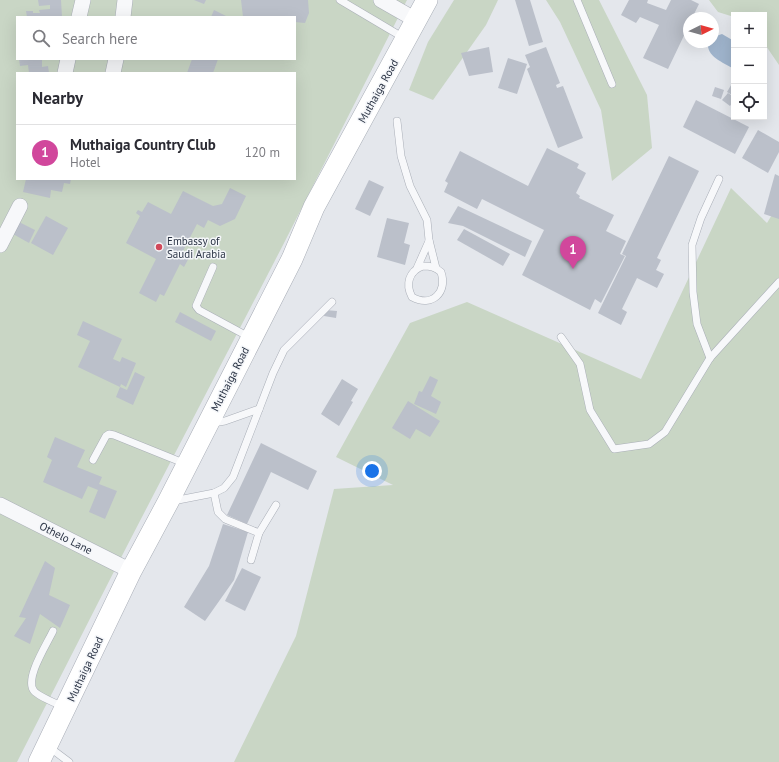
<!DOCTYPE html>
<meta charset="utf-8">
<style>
body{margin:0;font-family:"PT Sans",sans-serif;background:#f2f2f3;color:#2b2b33}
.controls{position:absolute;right:12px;top:12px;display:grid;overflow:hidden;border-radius:0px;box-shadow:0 4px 16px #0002}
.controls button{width:36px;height:36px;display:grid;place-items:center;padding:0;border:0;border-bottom:1px solid #e1e1e2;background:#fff;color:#2b2b33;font:20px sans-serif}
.compass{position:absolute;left:683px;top:12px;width:36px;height:36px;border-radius:50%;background:#fff;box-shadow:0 4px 16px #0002;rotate:85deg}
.you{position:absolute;left:372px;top:471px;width:14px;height:14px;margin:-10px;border:3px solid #fff;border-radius:50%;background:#1a73e8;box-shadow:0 0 0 6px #1a73e833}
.badge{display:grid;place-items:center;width:26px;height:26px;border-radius:50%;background:#d1495b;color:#fff;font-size:13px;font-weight:700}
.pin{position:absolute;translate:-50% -33px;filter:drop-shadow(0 1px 2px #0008)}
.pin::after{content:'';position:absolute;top:21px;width:14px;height:12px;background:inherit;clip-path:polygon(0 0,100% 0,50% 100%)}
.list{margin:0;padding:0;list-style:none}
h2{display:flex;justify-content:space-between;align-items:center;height:52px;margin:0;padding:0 16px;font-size:17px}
h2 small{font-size:13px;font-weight:400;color:#7c7c81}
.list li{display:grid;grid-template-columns:26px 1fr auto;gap:12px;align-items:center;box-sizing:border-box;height:56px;padding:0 16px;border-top:1px solid #e1e1e2}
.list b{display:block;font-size:15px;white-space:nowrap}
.list p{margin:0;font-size:13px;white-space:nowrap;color:#7c7c81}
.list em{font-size:13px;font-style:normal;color:#7c7c81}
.icon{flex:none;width:22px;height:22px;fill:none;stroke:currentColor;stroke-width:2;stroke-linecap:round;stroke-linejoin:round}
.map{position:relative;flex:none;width:779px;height:762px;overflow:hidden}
.search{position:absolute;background:#fff;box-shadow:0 4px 16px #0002;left:16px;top:16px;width:280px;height:44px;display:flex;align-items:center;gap:10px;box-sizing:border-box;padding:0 14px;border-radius:0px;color:#7c7c81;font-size:15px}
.panel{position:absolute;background:#fff;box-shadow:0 4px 16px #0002;left:16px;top:72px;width:280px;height:108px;border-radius:0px}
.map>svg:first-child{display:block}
.green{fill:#c9d6c5;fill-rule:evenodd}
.water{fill:#9fb4cc}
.building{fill:#bbc0ca}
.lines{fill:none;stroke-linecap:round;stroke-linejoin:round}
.service-casing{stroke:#a9aeb7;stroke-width:8}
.minor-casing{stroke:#a9aeb7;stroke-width:16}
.secondary-casing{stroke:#a9aeb7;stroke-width:22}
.service{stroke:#f7f8fa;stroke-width:7}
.minor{stroke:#f7f8fa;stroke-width:15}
.secondary{stroke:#fff;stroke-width:21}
.poi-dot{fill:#d1495b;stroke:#f4f6f9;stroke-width:1.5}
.labels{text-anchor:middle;stroke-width:3;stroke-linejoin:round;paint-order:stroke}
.street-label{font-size:11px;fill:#2b3445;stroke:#f4f6f9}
.poi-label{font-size:11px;fill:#2b3445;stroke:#f4f6f9;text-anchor:start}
</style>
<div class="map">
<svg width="779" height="762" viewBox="0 0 779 762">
<rect width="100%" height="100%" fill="#e4e7ec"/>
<g class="green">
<path d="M0 0H407L283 245 128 544 17 762H0ZM17 17H295V59H17ZM17 73H295V179H17Z"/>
<path d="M454 0H498L486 25 433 100 409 90 428 42Z"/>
<path d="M546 0H599L647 95 652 148 612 181 601 110 560 22Z"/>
<path d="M709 0H779V65L764 43V15H734V17L718 12Z"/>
<path d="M731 188 767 223 779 203V762H234L296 636 334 489 393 485 336 457 410 323 467 302 641 379Z"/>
</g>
<path class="water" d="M722 34 734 41V69C723 62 706 57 708 42H713V37Z"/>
<g class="building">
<path d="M38 0H61L62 17H27L26 11H33V13H40L39 10 50 9V5L39 6Z"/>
<path d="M194 0H206L204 4Z"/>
<path d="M241 0H308L309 13 305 23 295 22V17H243Z"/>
<path d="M515 0H530L543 42 529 46Z"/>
<path d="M629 0H648L647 3 666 10 671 0H691L699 4 692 18H689V25L668 69 643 58 659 25 640 17 636 23 621 15Z"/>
<path d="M214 10 228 17H211Z"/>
<path d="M489 47 493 72 469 76 461 53Z"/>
<path d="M546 47 560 83 556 85 557 88 563 86 583 138 558 148 527 69 530 67 525 55Z"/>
<path d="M508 58 527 64 517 94 498 88Z"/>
<path d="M19 59H42V67L48 66 49 73H29L28 65 20 66Z"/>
<path d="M192 59H218L213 73H187Z"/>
<path d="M734 80V96L727 92Z"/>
<path d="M715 87 724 90 721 99 712 96Z"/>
<path d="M728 93 734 97V100L730 106 722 100Z"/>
<path d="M696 100 749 127 735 154 683 127Z"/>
<path d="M758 130 779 142V152L768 173 742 158Z"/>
<path d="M547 148 579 164 577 168 586 173 576 193 580 196 579 198 614 215 606 231 626 241 620 254 625 256 601 303 595 299 590 310 522 275 544 230 482 199 477 209 444 192 448 183 445 181 460 151 528 186Z"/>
<path d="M669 156 699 171 657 258 661 260 656 270 664 274 657 288 637 278 622 309 627 312 621 325 598 313 626 256 622 254Z"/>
<path d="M775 174 779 176V219L764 214Z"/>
<path d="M26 179H71L70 184 64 183 62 192 51 190 50 198 23 192Z"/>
<path d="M369 180 384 187 370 216 355 209Z"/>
<path d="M230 188 246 196 235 219 220 226 208 220 204 228 197 224 183 251 191 254 184 267 180 264 164 296 160 294 156 302 139 293 156 259 126 243 140 216 136 213 138 210 142 212 148 202 171 214 183 191 213 206 222 204Z"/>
<path d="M458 206 532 241 525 257 463 226 448 223Z"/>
<path d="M46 216 68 228 53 255 31 243Z"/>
<path d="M387 218 409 223 404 243 410 245 405 265 377 257Z"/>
<path d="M19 222 35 230 29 243 13 234Z"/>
<path d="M464 229 510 254 503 266 457 240Z"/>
<path d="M325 310 337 311 336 318 324 316Z"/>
<path d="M180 312 216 331 211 341 175 322Z"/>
<path d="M83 321 122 339 113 359 120 362 122 357 136 363 126 387 121 384 120 387 78 367 90 341 77 335Z"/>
<path d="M135 372 145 377 133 405 116 397 120 387 127 390Z"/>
<path d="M430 376 438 380 431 396 441 402 436 414 414 404 419 391 422 392Z"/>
<path d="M342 379 358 389 351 401 353 402 339 426 321 414Z"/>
<path d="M408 401 440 421 430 437 416 429 410 439 392 428Z"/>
<path d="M55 437 85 450 77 467 102 477 99 484 117 491 105 519 89 512 98 490 88 486 82 499 43 482 52 460 47 457Z"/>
<path d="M261 443 317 471 308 490 271 472 247 524 227 515Z"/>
<path d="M223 524 248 532 234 580 205 621 184 607 209 566Z"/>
<path d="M45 561 55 568 49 595 70 605 60 628 40 614 30 644 14 636 26 618 19 617Z"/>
<path d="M242 568 261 577 245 611 225 601Z"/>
</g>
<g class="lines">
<defs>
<g id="service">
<path d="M340 0 404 38"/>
<path d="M577 0 612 84"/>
<path d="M397 121 401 156 410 186 427 220 429 240 436 268"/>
<path d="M423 266C431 266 435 267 441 272 448 292 432 308 412 297 405 284 409 271 423 266Z"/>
<path d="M213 267 196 306 199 310 249 337"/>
<path d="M417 268 429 241"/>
<path d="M561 337 580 364 590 410 614 449 649 444 665 432 710 358 779 282"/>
<path d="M710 358 697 324 693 292 692 245 701 218 719 179"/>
<path d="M213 423 225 421 259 409"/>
<path d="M93 460 106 436 109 434 114 435 186 464"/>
<path d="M214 493 218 512 225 519 259 533"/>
<path d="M173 501 214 493 224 488 233 477 273 373 284 350 332 302"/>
<path d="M251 560 259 533 276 505"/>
<path d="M53 631C47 644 24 679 34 691 38 696 57 704 64 707"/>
<path d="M49 747 69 762"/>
</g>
<g id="minor">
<path d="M381 0 416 20"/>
<path d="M79 17 83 0"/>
<path d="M123 17 125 0"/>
<path d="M65 73 68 59"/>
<path d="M113 73 116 59"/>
<path d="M0 245 20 206"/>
<path d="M0 505 131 571"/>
</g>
<path id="secondary" d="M39 762 131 571 168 502 292 259 314 207 427 0"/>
</defs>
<use href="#service" class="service-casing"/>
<use href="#minor" class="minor-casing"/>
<use href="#secondary" class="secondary-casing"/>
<use href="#service" class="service"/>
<use href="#minor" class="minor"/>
<use href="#secondary" class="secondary"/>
</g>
<circle class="poi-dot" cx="159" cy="247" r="4"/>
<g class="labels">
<g class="street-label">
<text transform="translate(378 91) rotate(-61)" y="4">Muthaiga Road</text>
<text transform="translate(230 379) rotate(-63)" y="4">Muthaiga Road</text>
<text transform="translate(66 538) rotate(27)" y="4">Othelo Lane</text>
<text transform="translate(85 669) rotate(-65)" y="4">Muthaiga Road</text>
</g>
<g class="poi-label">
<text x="167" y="245">Embassy of<tspan x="167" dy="13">Saudi Arabia</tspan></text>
</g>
</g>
</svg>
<div class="controls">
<button>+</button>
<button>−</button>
<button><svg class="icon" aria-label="locate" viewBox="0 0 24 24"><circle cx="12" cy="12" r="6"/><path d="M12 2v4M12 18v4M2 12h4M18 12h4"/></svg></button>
</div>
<svg class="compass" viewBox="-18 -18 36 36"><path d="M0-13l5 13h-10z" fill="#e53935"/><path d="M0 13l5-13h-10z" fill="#7c7c81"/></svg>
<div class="you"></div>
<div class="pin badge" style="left:573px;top:269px;background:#d1479c">1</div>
<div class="search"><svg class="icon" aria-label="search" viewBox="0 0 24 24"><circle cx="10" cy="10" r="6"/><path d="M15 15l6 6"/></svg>Search here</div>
<section class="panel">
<h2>Nearby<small></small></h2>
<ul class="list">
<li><span class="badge" style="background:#d1479c">1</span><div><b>Muthaiga Country Club</b><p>Hotel</p></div><em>120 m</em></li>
</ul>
</section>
</div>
